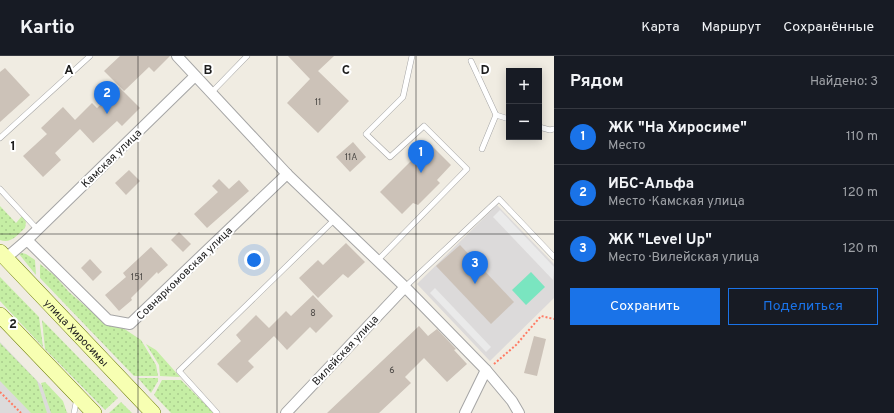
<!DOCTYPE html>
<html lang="ru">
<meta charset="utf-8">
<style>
body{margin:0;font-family:Overpass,sans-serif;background:#20242c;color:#f1f3f6}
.controls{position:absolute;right:12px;top:12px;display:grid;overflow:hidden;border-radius:0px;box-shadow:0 2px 10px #0003}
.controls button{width:36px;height:36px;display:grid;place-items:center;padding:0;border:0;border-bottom:1px solid #363941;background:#171b24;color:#f1f3f6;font:20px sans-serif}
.you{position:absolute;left:254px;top:204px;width:14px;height:14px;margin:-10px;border:3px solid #fff;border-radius:50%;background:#1a73e8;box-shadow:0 0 0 6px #1a73e833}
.badge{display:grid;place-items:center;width:26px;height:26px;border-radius:50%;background:#1a73e8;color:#fff;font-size:13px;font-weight:700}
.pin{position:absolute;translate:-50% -33px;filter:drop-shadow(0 1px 2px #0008)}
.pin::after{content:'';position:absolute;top:21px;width:14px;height:12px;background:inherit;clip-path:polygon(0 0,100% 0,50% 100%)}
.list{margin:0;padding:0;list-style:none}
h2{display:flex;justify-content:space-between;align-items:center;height:52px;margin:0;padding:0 16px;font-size:17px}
h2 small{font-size:13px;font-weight:400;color:#9ea1a6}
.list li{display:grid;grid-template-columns:26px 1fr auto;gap:12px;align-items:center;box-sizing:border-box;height:56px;padding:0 16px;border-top:1px solid #363941}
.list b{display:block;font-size:15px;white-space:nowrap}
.list p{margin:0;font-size:13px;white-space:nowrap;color:#9ea1a6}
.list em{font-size:13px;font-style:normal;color:#9ea1a6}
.actions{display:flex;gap:8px;padding:12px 16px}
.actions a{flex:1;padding:9px 0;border:1px solid #1a73e8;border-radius:0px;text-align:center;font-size:14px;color:#1a73e8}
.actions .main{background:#1a73e8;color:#fff}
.map{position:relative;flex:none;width:554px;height:357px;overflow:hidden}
header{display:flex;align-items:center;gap:24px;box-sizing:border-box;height:56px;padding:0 20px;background:#171b24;border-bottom:1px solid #363941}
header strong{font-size:19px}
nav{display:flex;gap:22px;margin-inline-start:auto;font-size:14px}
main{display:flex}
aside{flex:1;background:#171b24}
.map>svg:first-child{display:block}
.residential{fill:#dcdada}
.grass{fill:url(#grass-dots)}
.pitch{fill:#7ae5c0}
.parking{fill:#eaeaea}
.building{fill:#ccc2b8}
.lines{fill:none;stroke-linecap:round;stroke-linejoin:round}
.lane-casing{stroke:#a5a5a5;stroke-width:6}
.street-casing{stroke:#a5a5a5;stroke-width:12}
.secondary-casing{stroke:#677900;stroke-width:16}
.path{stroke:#ff7b64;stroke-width:2;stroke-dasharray:2 2;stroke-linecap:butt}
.lane{stroke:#fff;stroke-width:5}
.street{stroke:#fff;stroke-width:10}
.secondary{stroke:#f7ffb2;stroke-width:15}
.grid{fill:none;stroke:#1e1e1e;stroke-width:1;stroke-opacity:0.55}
.labels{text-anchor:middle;stroke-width:4;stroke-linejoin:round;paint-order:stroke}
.number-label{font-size:9px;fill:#4a4744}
.street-label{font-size:11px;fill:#1e1e1e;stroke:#fff}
.grid-label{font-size:13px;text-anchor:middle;font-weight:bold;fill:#1e1e1e;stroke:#fff;stroke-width:4;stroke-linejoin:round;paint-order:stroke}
</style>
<header>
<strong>Kartio</strong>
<nav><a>Карта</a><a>Маршрут</a><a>Сохранённые</a></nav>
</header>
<main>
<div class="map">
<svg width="554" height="357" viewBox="0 0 554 357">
<defs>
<pattern id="grass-dots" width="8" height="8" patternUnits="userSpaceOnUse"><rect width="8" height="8" fill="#c5eea4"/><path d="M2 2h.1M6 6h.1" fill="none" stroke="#a9cc8d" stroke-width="1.8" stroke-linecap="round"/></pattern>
</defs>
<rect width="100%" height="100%" fill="#f0ece2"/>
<g class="residential">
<path d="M497 149 554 208V242L490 305 417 228Z"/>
<path d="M0 286 68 357H0Z"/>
</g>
<g class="grass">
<path d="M0 150 16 167 22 160 26 166 25 172C17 179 11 188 0 184Z"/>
<path d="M22 197 26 198 35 204 36 219 19 198Z"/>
<path d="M40 208 55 220 69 236 99 262 123 272 141 284 156 309 158 320H134L40 222Z"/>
<path d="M0 221 39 261 43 291 0 245Z"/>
<path d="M42 264 118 342 105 354 45 293Z"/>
<path d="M0 287 37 325 47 357H31L0 325Z"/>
<path d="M146 288 156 294 180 321 160 320 159 309Z"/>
<path d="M138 322H158V325L151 337Z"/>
<path d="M162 324H181L214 357H171L154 339Z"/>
<path d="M45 326 63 345 67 357H51L41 327Z"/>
<path d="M121 346 132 357H109Z"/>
</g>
<path class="pitch" d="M531 216 545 231 526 249 512 234Z"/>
<g class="parking">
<path d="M500 154 554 211 553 224 493 161Z"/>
<path d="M435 232 491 291 486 296 430 237Z"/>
</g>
<g class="building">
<path d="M120 0H170L154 16 149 11 124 35 104 15Z"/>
<path d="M288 0H334L318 15 349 45 318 77 287 47 310 23Z"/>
<path d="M5 12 30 39 0 66V16Z"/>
<path d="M119 31 140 52 122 70 117 65 93 87 80 73 55 97 61 104 43 121 23 100 47 78 41 72 63 51 75 64 92 47 97 52Z"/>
<path d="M353 86 366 101 350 116 336 101Z"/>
<path d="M429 87 451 109 437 124 440 127 418 149 413 147 402 158 380 136Z"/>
<path d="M129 114 140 125 126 139 115 127Z"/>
<path d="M219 123 229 133 239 124 249 135 207 172 194 158 218 136 212 130Z"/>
<path d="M179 176 191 188 183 196 171 184Z"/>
<path d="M346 187 365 206 348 222 343 218 318 242 299 222 318 204 323 209Z"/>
<path d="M460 189 514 246 491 268 436 210Z"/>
<path d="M151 191 168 209 158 218 157 216 131 242 132 244 119 255 105 239 126 221 123 217Z"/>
<path d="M90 203 102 216 93 225 81 212Z"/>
<path d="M313 239 333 260 316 277 310 271 287 294 274 280 248 305 254 311 237 327 217 308 241 285 236 279 256 259 269 272 286 255 291 260Z"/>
<path d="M419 270 428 280 437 273 456 293 454 294 467 308 447 326 424 302 405 321 411 327 379 357H327Z"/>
<path d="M534 280 546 283 537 320 524 317Z"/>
</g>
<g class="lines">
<defs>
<g id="lane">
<path d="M471 5 496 59"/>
<path d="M211 37 247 0"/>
<path d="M539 71 550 74 554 73"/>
<path d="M0 82 90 0"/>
<path d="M482 93 496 59 509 63"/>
<path d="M0 133 38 174"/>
<path d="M377 205 467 113 424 70 390 101 366 78 403 41 412 0"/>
<path d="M405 231 499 143 554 201"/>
<path d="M74 357 77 342"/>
<path d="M217 357 179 315 334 164"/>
</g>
<g id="street">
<path d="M177 0 287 118 405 231 486 314 512 345 519 357"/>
<path d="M27 184 195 20"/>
<path d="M6 202 27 184 108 264 130 268 287 118"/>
<path d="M286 357 405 231"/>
<path d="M465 357 486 314"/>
</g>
<g id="secondary">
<path id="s1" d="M0 196 153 357"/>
<path d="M0 259 94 357"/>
</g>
</defs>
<use href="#lane" class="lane-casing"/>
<use href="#street" class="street-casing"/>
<use href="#secondary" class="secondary-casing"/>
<g class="path">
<path d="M494 308 516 289 541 260 554 263"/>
<path d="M0 336 21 357"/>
</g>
<use href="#lane" class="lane"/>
<use href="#street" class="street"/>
<use href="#secondary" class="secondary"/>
</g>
<path class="grid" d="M138 0V357M277 0V357M416 0V357M0 178H554"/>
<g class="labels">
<g class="number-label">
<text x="318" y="49">11</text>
<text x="351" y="104">11А</text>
<text x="137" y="224">151</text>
<text x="313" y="260">8</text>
<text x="392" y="317">6</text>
</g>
<g class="street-label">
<text transform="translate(111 102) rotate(-44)" y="4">Камская улица</text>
<text transform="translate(184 217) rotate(-44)" y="4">Совнаркомовская улица</text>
<text dy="4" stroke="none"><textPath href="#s1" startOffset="111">улица Хиросимы</textPath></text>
<text transform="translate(345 294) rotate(-47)" y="4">Вилейская улица</text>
</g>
</g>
<g class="grid-label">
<text x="69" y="18">A</text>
<text x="208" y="18">B</text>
<text x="346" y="18">C</text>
<text x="485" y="18">D</text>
<text x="13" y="94">1</text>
<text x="13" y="272">2</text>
</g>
</svg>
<div class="controls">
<button>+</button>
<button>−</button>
</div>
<div class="you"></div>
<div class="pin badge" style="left:421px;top:117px">1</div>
<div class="pin badge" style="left:107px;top:58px">2</div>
<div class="pin badge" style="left:475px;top:228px">3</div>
</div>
<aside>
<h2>Рядом<small>Найдено: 3</small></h2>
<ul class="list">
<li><span class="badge">1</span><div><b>ЖК &quot;На Хиросиме&quot;</b><p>Место</p></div><em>110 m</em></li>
<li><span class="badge">2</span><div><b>ИБС-Альфа</b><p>Место · Камская улица</p></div><em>120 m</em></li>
<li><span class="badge">3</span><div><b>ЖК &quot;Level Up&quot;</b><p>Место · Вилейская улица</p></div><em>120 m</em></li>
</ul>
<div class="actions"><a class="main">Сохранить</a><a>Поделиться</a></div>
</aside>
</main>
